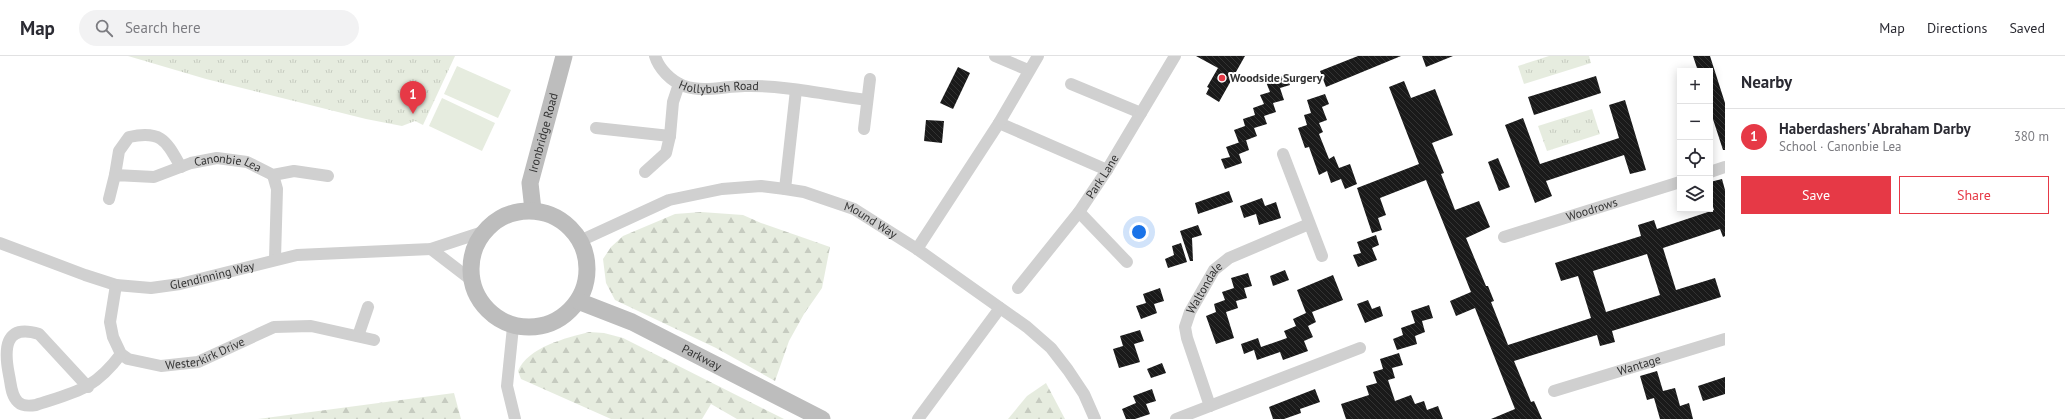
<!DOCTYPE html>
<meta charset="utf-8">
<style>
body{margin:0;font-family:"PT Sans",sans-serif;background:#f2f2f3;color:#2b2b33}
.controls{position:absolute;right:12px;top:12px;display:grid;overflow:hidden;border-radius:0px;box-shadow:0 2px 10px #0003}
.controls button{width:36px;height:36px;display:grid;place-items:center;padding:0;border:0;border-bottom:1px solid #e1e1e2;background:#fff;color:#2b2b33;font:20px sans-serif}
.you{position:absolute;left:1139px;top:176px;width:14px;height:14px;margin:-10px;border:3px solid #fff;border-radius:50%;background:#1a73e8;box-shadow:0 0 0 6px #1a73e833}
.badge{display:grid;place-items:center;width:26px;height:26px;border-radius:50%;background:#e63946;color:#fff;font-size:13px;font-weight:700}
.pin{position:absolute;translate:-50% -33px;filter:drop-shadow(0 1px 2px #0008)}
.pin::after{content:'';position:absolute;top:21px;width:14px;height:12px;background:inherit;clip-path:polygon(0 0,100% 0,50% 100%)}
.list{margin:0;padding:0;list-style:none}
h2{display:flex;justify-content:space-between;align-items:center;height:52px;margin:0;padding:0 16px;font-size:17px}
h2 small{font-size:13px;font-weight:400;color:#7c7c81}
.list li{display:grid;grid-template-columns:26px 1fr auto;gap:12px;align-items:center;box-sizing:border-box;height:56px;padding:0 16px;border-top:1px solid #e1e1e2}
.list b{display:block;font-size:15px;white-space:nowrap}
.list p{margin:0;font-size:13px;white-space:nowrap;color:#7c7c81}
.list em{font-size:13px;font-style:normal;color:#7c7c81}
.actions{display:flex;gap:8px;padding:12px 16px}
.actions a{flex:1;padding:9px 0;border:1px solid #e63946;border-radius:0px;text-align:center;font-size:14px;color:#e63946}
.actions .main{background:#e63946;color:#fff}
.icon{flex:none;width:22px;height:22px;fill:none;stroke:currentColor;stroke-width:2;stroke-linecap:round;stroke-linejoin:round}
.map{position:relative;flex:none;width:1725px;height:363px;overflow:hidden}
header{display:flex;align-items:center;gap:24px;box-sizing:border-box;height:56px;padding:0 20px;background:#fff;border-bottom:1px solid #e1e1e2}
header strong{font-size:19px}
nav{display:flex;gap:22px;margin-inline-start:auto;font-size:14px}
.search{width:280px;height:36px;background:#f2f2f3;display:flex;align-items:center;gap:10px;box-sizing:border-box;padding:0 14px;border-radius:22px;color:#7c7c81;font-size:15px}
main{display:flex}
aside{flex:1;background:#fff}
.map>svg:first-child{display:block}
.grass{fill:url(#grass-tufts)}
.forest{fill:url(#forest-firs)}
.pitch{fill:#e6ecdf}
.building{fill:url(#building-back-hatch);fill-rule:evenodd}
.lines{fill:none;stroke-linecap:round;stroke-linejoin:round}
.street{stroke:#d0d0d0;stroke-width:12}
.secondary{stroke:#bdbdbd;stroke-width:17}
.poi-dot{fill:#e63946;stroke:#fff;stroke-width:1.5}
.labels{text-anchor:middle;stroke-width:4;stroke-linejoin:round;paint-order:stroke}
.poi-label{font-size:12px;font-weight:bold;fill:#333;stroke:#fff;text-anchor:start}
.street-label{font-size:12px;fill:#333;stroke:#fff}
</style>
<header>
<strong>Map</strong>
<div class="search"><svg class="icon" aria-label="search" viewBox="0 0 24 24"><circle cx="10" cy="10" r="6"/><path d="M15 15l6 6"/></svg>Search here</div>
<nav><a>Map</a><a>Directions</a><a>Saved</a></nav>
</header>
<main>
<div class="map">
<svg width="1725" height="363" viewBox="0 0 1725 363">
<defs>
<pattern id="grass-tufts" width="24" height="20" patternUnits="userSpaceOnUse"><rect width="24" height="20" fill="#e6ecdf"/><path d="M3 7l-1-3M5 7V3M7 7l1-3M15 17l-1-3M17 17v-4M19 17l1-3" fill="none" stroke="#c6cbc0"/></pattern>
<pattern id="forest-firs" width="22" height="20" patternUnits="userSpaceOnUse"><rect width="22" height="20" fill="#e6ecdf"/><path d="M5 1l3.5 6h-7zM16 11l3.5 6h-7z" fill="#c6cbc0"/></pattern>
<pattern id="building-back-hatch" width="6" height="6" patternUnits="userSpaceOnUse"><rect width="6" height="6" fill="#1a1a1a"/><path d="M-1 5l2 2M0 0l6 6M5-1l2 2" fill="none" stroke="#333"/></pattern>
</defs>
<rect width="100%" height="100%" fill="#fff"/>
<g class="grass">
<path d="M128 0H455L423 69 415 65 402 70 366 63 206 23Z"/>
<path d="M1549 0H1589L1591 7 1524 28 1518 10Z"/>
<path d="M1592 53 1600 78 1547 95 1538 70Z"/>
</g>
<g class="forest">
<path d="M701 156 743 159 761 167 830 191 822 232 804 258 789 285 775 325 716 292 615 244 606 227 603 203 611 191 623 180 675 158Z"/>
<path d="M589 276 604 277 623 282 784 363H737L711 348 702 363H611L521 323 518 315C528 291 566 282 589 276Z"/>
<path d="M1046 327 1065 363H1008L1027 340Z"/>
<path d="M454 337 461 363H258Z"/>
</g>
<g class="pitch">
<path d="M457 10 511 34 498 62 444 38Z"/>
<path d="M442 42 495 67 482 95 429 70Z"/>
</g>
<g class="building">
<path d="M1196 0H1245L1219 46 1206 38 1209 32 1207 31 1218 12Z"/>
<path d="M1358 0H1401L1326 31 1320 15Z"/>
<path d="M1422 0H1453L1426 11Z"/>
<path d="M1693 0H1710L1725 47V94H1723L1710 54V15H1698Z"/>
<path d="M958 11 970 17 953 53 940 47Z"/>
<path d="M1286 19 1290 29 1280 32 1284 44 1273 47 1276 56 1264 60 1267 68 1254 72 1257 80 1239 87 1234 74 1245 70 1243 63 1255 59 1253 52 1264 48 1260 39 1270 36 1266 26Z"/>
<path d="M1596 20 1601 37 1534 59 1528 41Z"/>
<path d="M1404 25 1411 42 1435 33 1453 79 1432 87 1444 117 1441 118 1455 154 1479 145 1490 171 1466 182 1486 230H1488L1494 245 1491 246 1508 289 1591 262 1578 220 1561 225 1555 207 1641 180 1638 169 1654 164 1657 173 1714 154 1710 141V126L1722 123 1725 134V180L1723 181 1720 173 1663 192 1676 234 1715 222 1721 241 1612 275 1615 286 1600 290 1597 279 1514 305 1531 346 1534 345 1542 363H1491L1515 353 1475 252 1456 260 1450 245 1471 236 1426 124 1380 142 1386 159 1378 162 1382 174 1372 177 1357 132 1419 108 1389 31ZM1647 198 1660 239 1606 256 1593 215Z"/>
<path d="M1325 38 1329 48 1322 51 1327 64 1319 67 1323 76 1319 78 1329 103 1334 100 1339 112 1350 108 1357 128 1345 133 1341 123 1331 127 1327 115 1319 119 1309 91 1305 92 1298 72 1307 69 1304 59 1311 57 1307 44Z"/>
<path d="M1625 44 1646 114 1630 118 1624 99 1546 125 1552 140 1535 147 1505 69 1523 62 1540 108 1619 82 1609 49Z"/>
<path d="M926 64 944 65 942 87 924 85Z"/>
<path d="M1246 84 1249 94 1239 98 1242 107 1225 113 1221 103 1230 101 1226 91Z"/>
<path d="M1498 102 1510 131 1499 135 1488 106Z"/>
<path d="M1229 135 1233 146 1198 158 1195 147Z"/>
<path d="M1262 142 1265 150 1276 146 1281 162 1259 169 1256 158 1244 162 1240 150Z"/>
<path d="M1198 169 1202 179 1192 182 1193 205H1190L1180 175Z"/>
<path d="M1376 179 1379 189 1372 192 1377 204 1358 211 1353 199 1361 197 1357 186Z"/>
<path d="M1181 187 1187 206 1168 212 1165 203 1174 199 1172 190Z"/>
<path d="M1285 214 1289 224 1273 230 1270 220Z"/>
<path d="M1248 217 1252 230 1244 232 1247 242 1236 245 1238 252 1226 256 1234 282 1216 288 1206 260 1216 256 1214 248 1225 244 1222 236 1234 232 1231 222Z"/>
<path d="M1333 219 1343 244 1312 256 1316 266 1308 270 1313 281 1304 285 1308 295 1283 304 1280 296 1257 304 1254 294 1244 298 1241 288 1258 282 1261 291 1287 282 1284 275 1296 270 1293 263 1306 257 1297 234Z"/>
<path d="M1160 232 1164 245 1154 248 1157 257 1141 263 1136 250 1146 247 1143 238Z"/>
<path d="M1368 244 1372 253 1380 250 1383 260 1365 267 1357 248Z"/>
<path d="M1429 249 1433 262 1422 265 1425 276 1415 280 1417 288 1397 294 1393 283 1403 279 1401 272 1415 267 1411 255Z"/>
<path d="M1140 274 1144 285 1134 288 1140 306 1119 312 1113 293 1123 290 1120 280Z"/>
<path d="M1399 297 1403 309 1392 312 1395 322 1388 324 1395 345 1411 339 1415 348 1424 345 1427 354 1438 350 1443 363H1346L1341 348 1369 339 1366 330 1377 327 1373 316 1383 313 1380 303Z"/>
<path d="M1162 307 1166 317 1151 322 1147 313Z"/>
<path d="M1657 315 1663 335 1675 332 1680 350 1689 347 1693 363H1660L1654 342 1647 344 1640 320Z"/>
<path d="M1725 321V338L1703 345 1698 330Z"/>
<path d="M1152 333 1156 345 1146 348 1150 358 1135 363H1126L1122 353 1136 347 1133 340Z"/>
<path d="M1315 333 1320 346 1300 353 1301 357 1284 363H1273L1269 351Z"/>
</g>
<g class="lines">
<g class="street">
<path id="s1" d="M655 0C659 13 671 25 684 30 704 37 725 30 745 30 782 29 829 39 867 44"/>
<path d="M995 0 1028 14"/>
<path d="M1071 28 1141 57"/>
<path d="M999 67 1107 114"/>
<path d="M596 72 670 80"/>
<path d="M864 73 870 23"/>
<path d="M1283 98 1322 200"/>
<path d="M645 116 666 97 670 80 673 46 679 28"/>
<path d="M1710 116 1725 111"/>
<path d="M115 119 119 95 129 81C162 74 166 85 181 111"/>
<path d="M273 119 277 133 275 203"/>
<path d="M785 133 796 34"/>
<path id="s2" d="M109 143 115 119 154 121 191 107 217 102 247 106 273 119 294 115 328 120"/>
<path d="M1079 156 1127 206"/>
<path id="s3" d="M1504 181 1680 126"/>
<path id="s4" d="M582 184 669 144 722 133 761 130 785 133 804 136 854 153 917 193 1027 271 1051 292 1068 314 1084 338 1095 363"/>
<path id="s5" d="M0 187 85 219 116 229 151 232 180 228 297 199 431 193 486 175"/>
<path d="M431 193 474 226"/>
<path d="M917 193 999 67 1038 0"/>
<path id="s6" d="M116 229 110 266 113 281 121 298 128 303 161 310 198 306 274 271 311 270 374 284"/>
<path id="s7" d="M1018 232 1079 156 1107 114 1175 0"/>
<path d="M513 271 507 330 515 363"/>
<path d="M358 280 368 251"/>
<path d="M88 331 39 278C4 267 4 294 9 319 11 328 11 340 18 346 22 350 30 350 36 349 76 336 94 334 121 298"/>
<path id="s8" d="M1554 335 1725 283"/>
<path id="s9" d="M1210 350 1187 282 1185 271 1190 256 1214 214 1229 202 1309 168"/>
<path d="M918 363 1000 252"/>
<path d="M1176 363 1360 292"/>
</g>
<g class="secondary">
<path id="s10" d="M533 154 530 127 564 0"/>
<circle cx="529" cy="213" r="58"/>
<path id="s11" d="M578 245 632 266 822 363"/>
</g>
</g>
<circle class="poi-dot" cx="1222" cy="22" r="4"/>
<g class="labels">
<g class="poi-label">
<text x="1230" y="26">Woodside Surgery</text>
</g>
<g class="street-label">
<text dy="4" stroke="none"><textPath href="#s1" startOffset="78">Hollybush Road</textPath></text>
<text dy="4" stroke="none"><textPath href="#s10" startOffset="79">Ironbridge Road</textPath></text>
<text dy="4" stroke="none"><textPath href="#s2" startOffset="141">Canonbie Lea</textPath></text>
<text dy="4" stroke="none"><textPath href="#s7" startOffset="140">Park Lane</textPath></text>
<text dy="4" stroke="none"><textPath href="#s3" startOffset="92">Woodrows</textPath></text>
<text dy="4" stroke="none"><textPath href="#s4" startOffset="305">Mound Way</textPath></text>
<text dy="4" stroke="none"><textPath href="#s5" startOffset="221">Glendinning Way</textPath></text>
<text dy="4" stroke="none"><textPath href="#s9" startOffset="127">Waltondale</textPath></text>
<text dy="4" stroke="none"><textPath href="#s6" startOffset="160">Westerkirk Drive</textPath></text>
<text dy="4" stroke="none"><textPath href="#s11" startOffset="136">Parkway</textPath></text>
<text dy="4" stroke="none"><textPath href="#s8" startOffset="89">Wantage</textPath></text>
</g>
</g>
</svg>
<div class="controls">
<button>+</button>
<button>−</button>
<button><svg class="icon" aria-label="locate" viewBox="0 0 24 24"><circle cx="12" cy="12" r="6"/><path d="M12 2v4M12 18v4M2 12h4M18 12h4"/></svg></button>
<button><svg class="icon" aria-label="layers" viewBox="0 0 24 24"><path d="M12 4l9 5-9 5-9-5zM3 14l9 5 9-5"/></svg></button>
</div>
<div class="you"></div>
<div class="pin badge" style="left:413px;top:58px">1</div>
</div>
<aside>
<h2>Nearby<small></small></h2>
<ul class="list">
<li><span class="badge">1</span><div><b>Haberdashers' Abraham Darby</b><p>School · Canonbie Lea</p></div><em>380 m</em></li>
</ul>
<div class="actions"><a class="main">Save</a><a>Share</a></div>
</aside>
</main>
